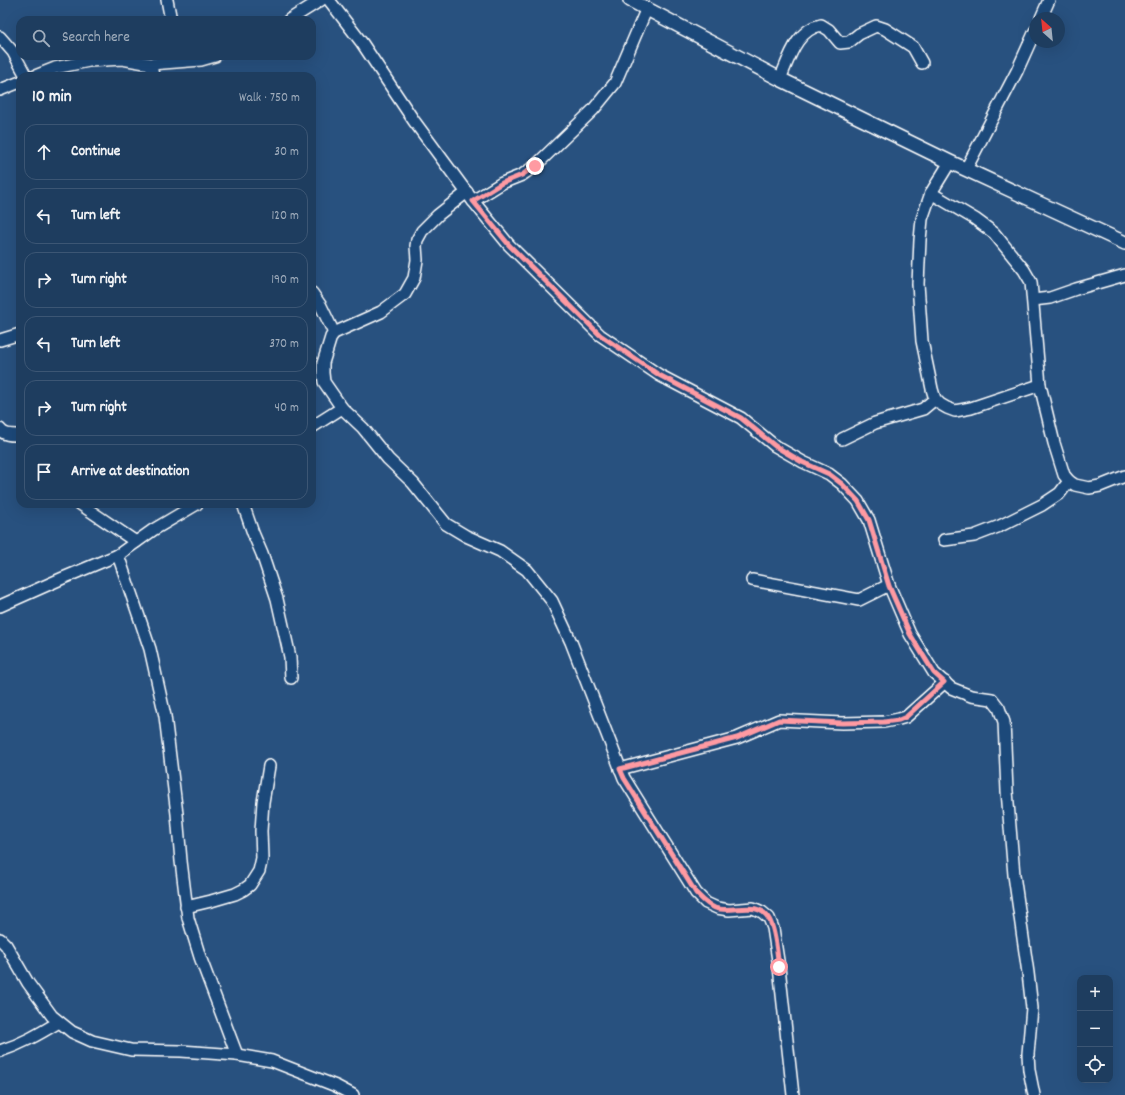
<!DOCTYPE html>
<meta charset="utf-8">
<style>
body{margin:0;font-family:Dekko,sans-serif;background:#264465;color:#f1f3f6}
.controls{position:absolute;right:12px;bottom:12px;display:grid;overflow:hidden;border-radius:8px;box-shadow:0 4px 16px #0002}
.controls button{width:36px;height:36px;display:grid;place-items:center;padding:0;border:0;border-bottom:1px solid #3c5674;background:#1e3d5f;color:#f1f3f6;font:20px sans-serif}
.compass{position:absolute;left:1029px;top:12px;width:36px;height:36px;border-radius:50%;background:#1e3d5f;box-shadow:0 4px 16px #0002;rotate:333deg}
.stop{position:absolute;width:12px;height:12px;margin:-9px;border:3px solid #ff9aa2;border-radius:50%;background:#fff}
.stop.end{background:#ff9aa2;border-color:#fff;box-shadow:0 1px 4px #0008}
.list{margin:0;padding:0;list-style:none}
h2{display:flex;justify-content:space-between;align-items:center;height:52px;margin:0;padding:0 16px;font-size:17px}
h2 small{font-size:13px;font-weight:400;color:#a1aebd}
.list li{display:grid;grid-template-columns:26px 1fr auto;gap:12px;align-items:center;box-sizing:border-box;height:56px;margin:0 8px 8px;padding:0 8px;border:1px solid #3c5674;border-radius:12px}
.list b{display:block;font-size:15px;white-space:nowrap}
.list em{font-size:13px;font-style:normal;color:#a1aebd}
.icon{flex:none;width:22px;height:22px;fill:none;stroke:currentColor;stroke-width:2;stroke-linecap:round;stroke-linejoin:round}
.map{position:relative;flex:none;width:1125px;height:1095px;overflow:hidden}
.search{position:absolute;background:#1e3d5f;box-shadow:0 4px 16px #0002;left:16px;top:16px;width:300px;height:44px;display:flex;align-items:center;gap:10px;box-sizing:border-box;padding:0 14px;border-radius:12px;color:#a1aebd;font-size:15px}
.panel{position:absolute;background:#1e3d5f;box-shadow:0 4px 16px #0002;left:16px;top:72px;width:300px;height:436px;border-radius:12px}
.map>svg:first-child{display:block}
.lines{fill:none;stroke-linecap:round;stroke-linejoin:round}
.minor-casing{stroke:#fff;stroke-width:14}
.tertiary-casing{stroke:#fff;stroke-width:16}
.minor{stroke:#1f4a7a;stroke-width:11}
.tertiary{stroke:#1f4a7a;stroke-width:13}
.route{stroke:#ff9aa2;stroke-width:5}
</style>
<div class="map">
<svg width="1125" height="1095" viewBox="0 0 1125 1095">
<rect width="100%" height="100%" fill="#28517f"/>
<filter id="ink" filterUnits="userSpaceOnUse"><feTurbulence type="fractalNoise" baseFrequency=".025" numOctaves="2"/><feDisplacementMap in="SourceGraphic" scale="8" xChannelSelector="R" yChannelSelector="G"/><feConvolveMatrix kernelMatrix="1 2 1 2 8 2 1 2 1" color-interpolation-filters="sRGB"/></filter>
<g filter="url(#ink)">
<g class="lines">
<defs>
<g id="minor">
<path d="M167 0 171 20"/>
<path d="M329 0 362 43 414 121 473 201 509 245 600 335 659 375 741 418 775 446 803 462 829 474 842 484 858 501 869 520 889 585 910 634 934 673 951 688 971 696 992 699 999 708 1004 722 1007 791 1014 875 1028 973 1032 1008 1028 1054 1029 1070 1034 1095"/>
<path d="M1041 18 1049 0"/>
<path d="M289 20 321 0"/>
<path d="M0 37 13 52 26 76"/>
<path d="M151 64 153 76"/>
<path d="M35 76 55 68 89 61 122 59 151 64 201 60 215 56"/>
<path d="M780 79C789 59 796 30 821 25L829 30 840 43 849 42 859 34 876 26 885 29 913 47 922 63"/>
<path d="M0 90 20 82"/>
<path d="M950 162 931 193 922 219 920 240 918 284 922 341 932 389 935 399 940 404 947 408 955 411 971 408 1040 385"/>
<path d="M966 169 1017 71 1035 31"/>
<path d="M467 192 438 215 422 231 417 240 416 246 417 260 414 278 405 294 381 312 334 333 331 337 323 363V373L324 382 342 408 363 428 388 459 413 483 446 524 466 536 500 551 527 570 552 601 571 642 624 778 696 893 706 903 717 908 729 910 753 908 762 912 769 918 773 928 779 967 793 1095"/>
<path d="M931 193 975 219 994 233 1024 270 1031 282 1040 385 1054 443 1064 475 1069 481 1075 485 1089 488 1100 486 1125 476"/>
<path d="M473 201 502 183 522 175 535 166 593 110 615 83 647 8"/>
<path d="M312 293 321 306 334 333"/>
<path d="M1033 300 1050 298 1076 289 1125 275"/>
<path d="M0 340 20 334"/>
<path d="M312 427 342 408"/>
<path d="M0 429C4 436 13 435 20 435"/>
<path d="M842 439 875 423 923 409 935 399"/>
<path d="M80 504 136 542"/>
<path d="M243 504 253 533 262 554 277 599 290 657 291 678"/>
<path d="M944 540 974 536 1000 526 1042 505 1060 493 1069 481"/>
<path d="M118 555 150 649 165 716 177 814 181 861 188 918 200 957 237 1055"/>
<path d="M752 580 859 600 889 585"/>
<path d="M0 606 63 578 118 555 153 530 197 504"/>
<path d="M620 769 737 738 779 720 842 723 884 722 899 719 906 717 945 682"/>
<path d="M186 907 211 901 235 894 243 890 250 885 259 871 262 858 261 831 263 802 269 766"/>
<path d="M0 939 6 945 28 983 52 1016 72 1032 92 1041 131 1050 181 1051 237 1055 272 1061 336 1086 353 1095"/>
<path d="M0 1051C22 1044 39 1034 59 1022"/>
</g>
<path id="tertiary" d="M630 0 780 79 950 162 1125 243"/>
</defs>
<use href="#minor" class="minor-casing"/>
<use href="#tertiary" class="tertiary-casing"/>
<use href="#minor" class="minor"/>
<use href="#tertiary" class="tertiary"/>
</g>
</g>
<g class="lines" filter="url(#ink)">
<path class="route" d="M535 166 522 175 502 183 473 201 509 245 600 335 659 375 741 418 775 446 802 462 829 474 842 484 858 501 869 520 889 586 910 634 934 673 944 682 906 717 899 720 884 722 842 723 779 720 737 738 620 769 624 778 696 893C702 899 707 905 715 908 733 914 758 899 769 919 776 931 777 954 779 967"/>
</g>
</svg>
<div class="controls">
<button>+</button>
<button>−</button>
<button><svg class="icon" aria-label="locate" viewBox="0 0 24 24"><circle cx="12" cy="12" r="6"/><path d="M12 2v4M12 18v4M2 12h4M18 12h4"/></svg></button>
</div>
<svg class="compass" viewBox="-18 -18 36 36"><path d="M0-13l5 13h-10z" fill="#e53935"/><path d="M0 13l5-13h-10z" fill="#a1aebd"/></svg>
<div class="stop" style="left:779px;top:967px"></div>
<div class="stop end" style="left:535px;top:166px"></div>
<div class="search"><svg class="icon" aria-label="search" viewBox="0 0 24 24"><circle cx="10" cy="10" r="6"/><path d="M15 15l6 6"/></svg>Search here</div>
<section class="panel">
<h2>10 min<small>Walk · 750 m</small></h2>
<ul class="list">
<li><svg class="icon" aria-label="ahead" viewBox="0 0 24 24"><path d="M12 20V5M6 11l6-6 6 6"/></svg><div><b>Continue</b></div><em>30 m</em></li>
<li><svg class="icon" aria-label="left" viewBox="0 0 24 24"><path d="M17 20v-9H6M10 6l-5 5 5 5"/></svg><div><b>Turn left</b></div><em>120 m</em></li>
<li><svg class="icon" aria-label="right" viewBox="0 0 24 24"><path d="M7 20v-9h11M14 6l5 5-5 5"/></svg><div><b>Turn right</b></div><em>190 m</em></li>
<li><svg class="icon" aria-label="left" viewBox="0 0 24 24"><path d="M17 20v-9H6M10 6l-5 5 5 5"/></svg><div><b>Turn left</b></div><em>370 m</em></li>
<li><svg class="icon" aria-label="right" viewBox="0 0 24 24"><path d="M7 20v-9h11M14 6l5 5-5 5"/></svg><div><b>Turn right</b></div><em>40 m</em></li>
<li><svg class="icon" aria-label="arrive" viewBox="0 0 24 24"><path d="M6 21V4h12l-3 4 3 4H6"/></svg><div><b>Arrive at destination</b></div></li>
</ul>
</section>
</div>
